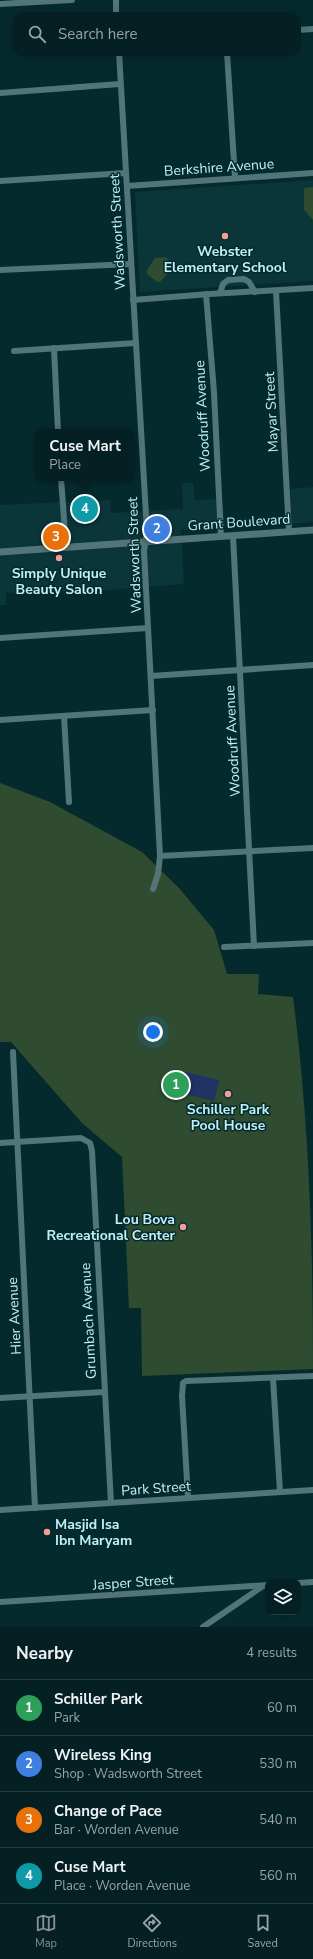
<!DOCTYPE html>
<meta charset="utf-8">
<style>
body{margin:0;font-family:"Nunito Sans",sans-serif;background:#122d2f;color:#f1f3f6}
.controls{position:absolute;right:12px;bottom:12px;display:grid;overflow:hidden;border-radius:8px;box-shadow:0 4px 16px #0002}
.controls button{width:36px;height:36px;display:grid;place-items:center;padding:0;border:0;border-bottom:1px solid #253e40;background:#042022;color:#f1f3f6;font:20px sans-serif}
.you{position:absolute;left:153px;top:1032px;width:14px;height:14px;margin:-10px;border:3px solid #fff;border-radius:50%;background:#1a73e8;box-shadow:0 0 0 6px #1a73e833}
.badge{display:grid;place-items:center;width:26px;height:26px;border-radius:50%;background:#8c9099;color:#fff;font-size:13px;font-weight:700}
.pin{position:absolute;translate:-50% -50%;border:2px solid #fff;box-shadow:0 1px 4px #0006}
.popup{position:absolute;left:35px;top:429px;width:100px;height:52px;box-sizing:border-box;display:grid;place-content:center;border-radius:8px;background:#042022;filter:drop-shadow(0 1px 3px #0005);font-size:13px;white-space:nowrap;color:#97a3a5}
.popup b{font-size:15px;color:#f1f3f6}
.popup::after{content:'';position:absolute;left:50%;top:100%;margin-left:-8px;border:8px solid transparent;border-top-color:#042022}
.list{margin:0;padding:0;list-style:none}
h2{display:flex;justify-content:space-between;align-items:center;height:52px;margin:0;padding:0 16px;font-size:17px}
h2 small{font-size:13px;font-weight:400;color:#97a3a5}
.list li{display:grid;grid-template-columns:26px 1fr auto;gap:12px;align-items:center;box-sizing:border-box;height:56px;padding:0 16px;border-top:1px solid #253e40}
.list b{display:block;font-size:15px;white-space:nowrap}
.list p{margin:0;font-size:13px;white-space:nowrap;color:#97a3a5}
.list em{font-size:13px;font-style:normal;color:#97a3a5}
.icon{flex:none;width:22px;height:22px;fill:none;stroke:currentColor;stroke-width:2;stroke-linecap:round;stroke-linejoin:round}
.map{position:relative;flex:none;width:313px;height:1627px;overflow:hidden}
.search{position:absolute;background:#042022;box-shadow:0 4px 16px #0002;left:12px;right:12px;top:12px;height:44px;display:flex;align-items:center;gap:10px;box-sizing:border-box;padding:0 14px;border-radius:12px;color:#97a3a5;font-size:15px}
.sheet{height:276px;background:#042022}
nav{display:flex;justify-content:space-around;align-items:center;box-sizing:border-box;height:56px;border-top:1px solid #253e40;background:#042022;font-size:11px;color:#97a3a5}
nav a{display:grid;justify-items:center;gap:2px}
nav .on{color:#8c9099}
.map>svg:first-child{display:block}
.built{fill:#0a3539}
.green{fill:#2f4c30}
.water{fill:#1f3365}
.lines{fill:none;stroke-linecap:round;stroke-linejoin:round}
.minor{stroke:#517579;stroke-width:6}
.tertiary{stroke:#517579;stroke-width:7}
.poi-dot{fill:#f59c94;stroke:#052a2e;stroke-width:1.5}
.labels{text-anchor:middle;stroke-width:3;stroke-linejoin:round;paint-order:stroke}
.street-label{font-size:14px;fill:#bff0f5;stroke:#052a2e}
.poi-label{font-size:14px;font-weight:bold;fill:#bff0f5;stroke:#052a2e}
</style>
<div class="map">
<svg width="313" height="1627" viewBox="0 0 313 1627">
<rect width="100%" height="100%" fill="#052a2e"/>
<g class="built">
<path d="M313 180V281L140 292 135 192Z"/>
<path d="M182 483H193L195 500 222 499 225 527 181 530 184 584 95 591 6 593V605H0V505L110 500 111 513 183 509Z"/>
<path d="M313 487V522L292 524 290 489Z"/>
</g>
<g class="green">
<path d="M313 187V220L304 210V188Z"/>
<path d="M166 257 170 262 171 269 161 281 157 282 147 274V270L155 258Z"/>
<path d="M0 783 50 802 142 852 179 888 214 930 227 974H259L258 994 293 997C309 1120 313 1244 313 1369L142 1376 141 1308H129L122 1157 82 1123 11 1042H0Z"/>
</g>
<path class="water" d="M172 1069 219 1080 214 1101 167 1090Z"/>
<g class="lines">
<g class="minor">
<path d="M116 0V16"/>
<path d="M0 4 72 0"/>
<path d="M297 30 313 29"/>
<path d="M119 52 147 532 144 551 160 856 158 874 153 889"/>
<path d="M227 52 235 178"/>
<path d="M0 93 120 84"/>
<path d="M0 181 126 173"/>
<path d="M127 186 313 173"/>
<path d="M0 270 131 264"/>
<path d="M276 291 289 532"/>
<path d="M220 293 223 284 228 280 244 279 249 282 255 292"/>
<path d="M206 294 214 392 221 537"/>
<path d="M133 300 210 294 313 288"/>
<path d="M54 348 58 432"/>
<path d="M14 351 136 343"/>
<path d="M61 478 66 547"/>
<path d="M233 536 254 946"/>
<path d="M0 638 148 628"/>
<path d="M151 676 313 665"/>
<path d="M64 716 69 802"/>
<path d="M0 720 153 710"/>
<path d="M160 856 313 848"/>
<path d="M224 947 313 943"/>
<path d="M13 1052 35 1508"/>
<path d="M0 1143 81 1138 90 1143 92 1151 111 1503"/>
<path d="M273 1378 280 1492"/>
<path d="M0 1398 104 1392"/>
<path d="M188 1498 182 1396 183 1383 186 1381 313 1376"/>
<path d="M0 1510 313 1490"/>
<path d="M298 1583 313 1582"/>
<path d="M0 1602 268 1585"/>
<path d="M203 1627 263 1586"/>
</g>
<path class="tertiary" d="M0 552 313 530"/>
</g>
<g class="poi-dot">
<circle cx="225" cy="236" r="4"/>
<circle cx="59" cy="558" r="4"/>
<circle cx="228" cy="1094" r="4"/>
<circle cx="183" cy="1227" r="4"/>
<circle cx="47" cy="1532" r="4"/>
</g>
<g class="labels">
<g class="street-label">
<text transform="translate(219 167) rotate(-4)" y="5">Berkshire Avenue</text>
<text transform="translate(117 232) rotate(-93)" y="5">Wadsworth Street</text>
<text transform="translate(271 412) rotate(-93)" y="5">Mayar Street</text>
<text transform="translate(202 416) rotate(-93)" y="5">Woodruff Avenue</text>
<text transform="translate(239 522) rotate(-4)" y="5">Grant Boulevard</text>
<text transform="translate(134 555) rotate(-92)" y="5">Wadsworth Street</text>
<text transform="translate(232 741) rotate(-93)" y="5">Woodruff Avenue</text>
<text transform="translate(14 1316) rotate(-93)" y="5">Hier Avenue</text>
<text transform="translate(88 1321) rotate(-93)" y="5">Grumbach Avenue</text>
<text transform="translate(156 1488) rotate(-4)" y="5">Park Street</text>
<text transform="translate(133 1582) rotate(-4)" y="5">Jasper Street</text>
</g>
<g class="poi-label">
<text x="225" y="256">Webster<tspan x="225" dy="16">Elementary School</tspan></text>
<text x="59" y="578">Simply Unique<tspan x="59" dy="16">Beauty Salon</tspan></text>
<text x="228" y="1114">Schiller Park<tspan x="228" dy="16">Pool House</tspan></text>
<text x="175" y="1224" text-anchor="end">Lou Bova<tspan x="175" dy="16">Recreational Center</tspan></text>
<text x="55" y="1529" text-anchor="start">Masjid Isa<tspan x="55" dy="16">Ibn Maryam</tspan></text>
</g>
</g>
</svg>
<div class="controls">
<button><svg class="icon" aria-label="layers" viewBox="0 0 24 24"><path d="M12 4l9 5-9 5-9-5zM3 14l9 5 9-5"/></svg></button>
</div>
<div class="you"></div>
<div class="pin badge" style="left:176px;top:1085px;background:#2e9e5b">1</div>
<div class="pin badge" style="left:157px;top:529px;background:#3f7fe0">2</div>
<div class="pin badge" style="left:56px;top:537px;background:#e8710a">3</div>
<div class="pin badge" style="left:85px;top:509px;background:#0f9aa8">4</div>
<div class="popup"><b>Cuse Mart</b>Place</div>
<div class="search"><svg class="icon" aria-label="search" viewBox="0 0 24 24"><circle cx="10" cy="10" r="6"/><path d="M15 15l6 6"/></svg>Search here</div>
</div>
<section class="sheet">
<h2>Nearby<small>4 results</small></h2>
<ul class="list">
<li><span class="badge" style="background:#2e9e5b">1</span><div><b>Schiller Park</b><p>Park</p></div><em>60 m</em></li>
<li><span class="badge" style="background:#3f7fe0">2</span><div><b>Wireless King</b><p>Shop · Wadsworth Street</p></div><em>530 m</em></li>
<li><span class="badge" style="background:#e8710a">3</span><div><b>Change of Pace</b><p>Bar · Worden Avenue</p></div><em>540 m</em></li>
<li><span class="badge" style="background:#0f9aa8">4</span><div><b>Cuse Mart</b><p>Place · Worden Avenue</p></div><em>560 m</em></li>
</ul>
</section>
<nav>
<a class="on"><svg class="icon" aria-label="map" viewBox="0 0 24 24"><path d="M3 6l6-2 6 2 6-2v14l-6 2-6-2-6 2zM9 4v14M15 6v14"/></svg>Map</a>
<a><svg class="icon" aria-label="directions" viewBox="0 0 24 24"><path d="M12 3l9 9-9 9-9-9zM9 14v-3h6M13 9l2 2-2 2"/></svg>Directions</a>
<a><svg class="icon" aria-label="saved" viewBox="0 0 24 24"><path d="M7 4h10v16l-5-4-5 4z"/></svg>Saved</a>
</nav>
